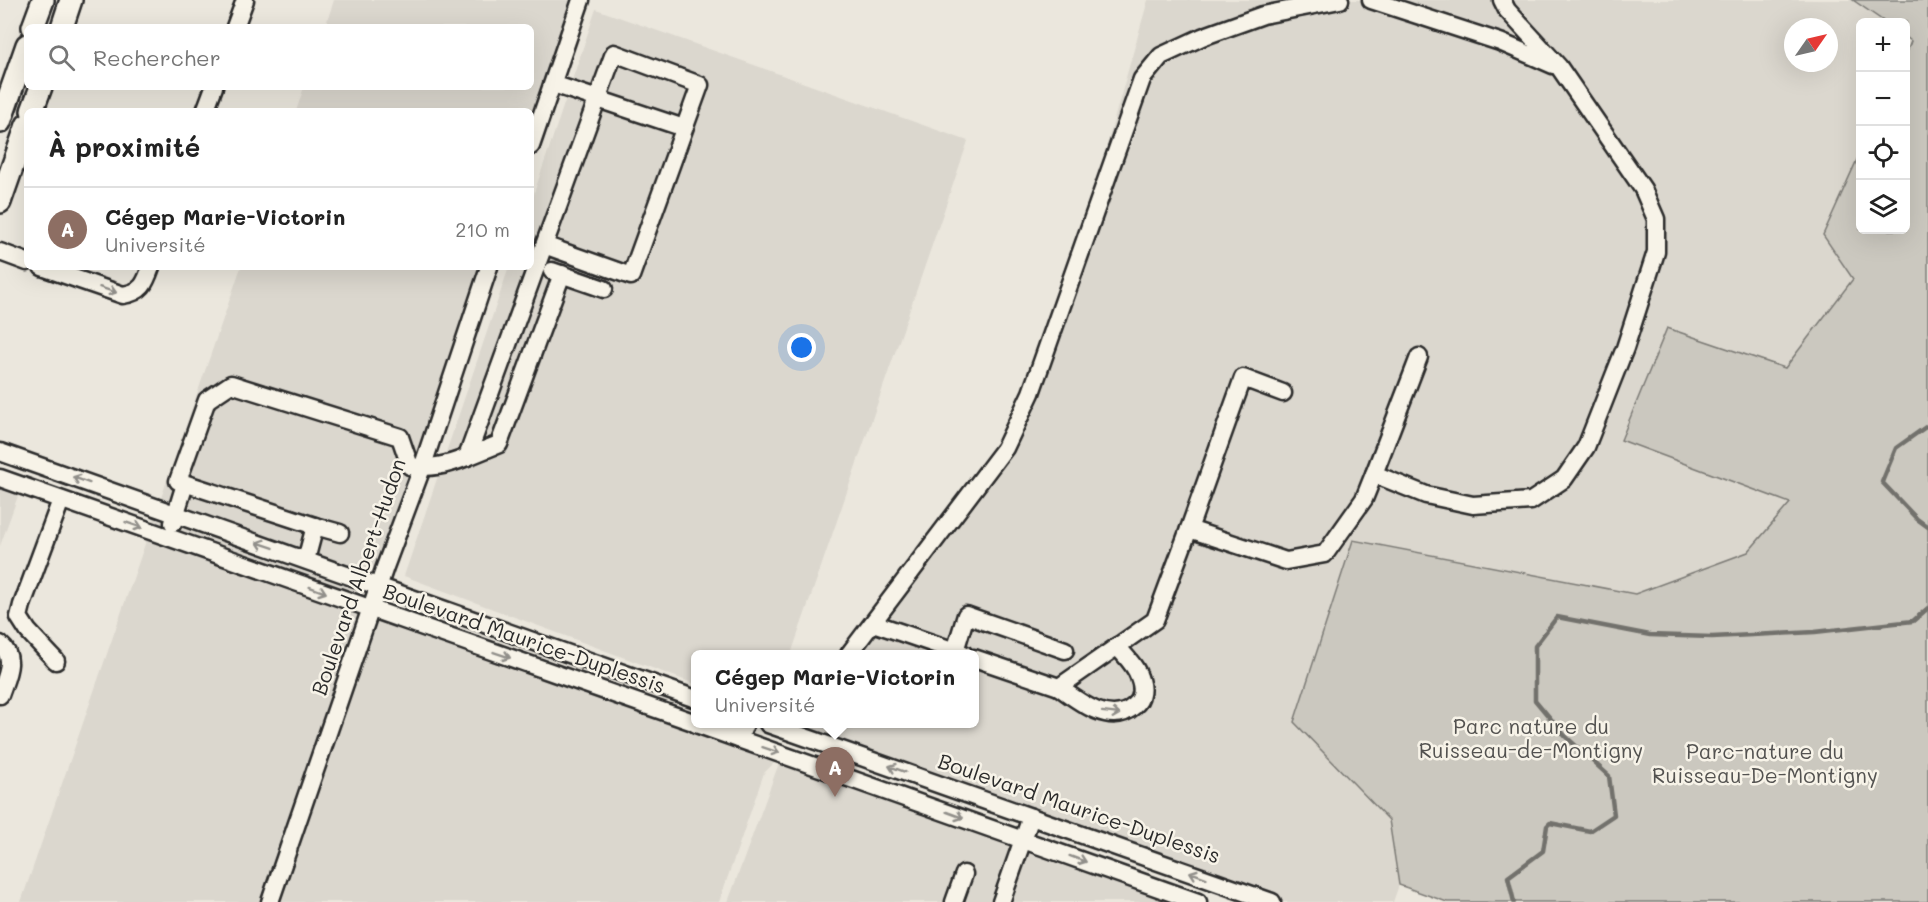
<!DOCTYPE html>
<html lang="fr">
<meta charset="utf-8">
<style>
body{margin:0;font-family:Mali,sans-serif;background:#f6f6f6;color:#222}
.controls{position:absolute;right:18px;top:18px;display:grid;overflow:hidden;border-radius:9px;box-shadow:0 6px 24px #0002}
.controls button{width:54px;height:54px;display:grid;place-items:center;padding:0;border:0;border-bottom:2px solid #e0e0e0;background:#fff;color:#222;font:30px sans-serif}
.compass{position:absolute;left:1784px;top:18px;width:54px;height:54px;border-radius:50%;background:#fff;box-shadow:0 6px 24px #0002;rotate:56deg}
.you{position:absolute;left:802px;top:348px;width:21px;height:21px;margin:-15px;border:4px solid #fff;border-radius:50%;background:#1a73e8;box-shadow:0 0 0 9px #1a73e833}
.badge{display:grid;place-items:center;width:39px;height:39px;border-radius:50%;background:#111827;color:#fff;font-size:20px;font-weight:700}
.pin{position:absolute;translate:-50% -50px;filter:drop-shadow(0 2px 3px #0008)}
.pin::after{content:'';position:absolute;top:32px;width:21px;height:18px;background:inherit;clip-path:polygon(0 0,100% 0,50% 100%)}
.popup{position:absolute;left:691px;top:650px;width:288px;height:78px;box-sizing:border-box;display:grid;place-content:center;border-radius:9px;background:#fff;filter:drop-shadow(0 2px 4px #0005);font-size:20px;white-space:nowrap;color:#767676}
.popup b{font-size:22px;color:#222}
.popup::after{content:'';position:absolute;left:50%;top:100%;margin-left:-12px;border:12px solid transparent;border-top-color:#fff}
.list{margin:0;padding:0;list-style:none}
h2{display:flex;justify-content:space-between;align-items:center;height:78px;margin:0;padding:0 24px;font-size:26px}
h2 small{font-size:20px;font-weight:400;color:#767676}
.list li{display:grid;grid-template-columns:39px 1fr auto;gap:18px;align-items:center;box-sizing:border-box;height:84px;padding:0 24px;border-top:2px solid #e0e0e0}
.list b{display:block;font-size:22px;white-space:nowrap}
.list p{margin:0;font-size:20px;white-space:nowrap;color:#767676}
.list em{font-size:20px;font-style:normal;color:#767676}
.icon{flex:none;width:33px;height:33px;fill:none;stroke:currentColor;stroke-width:2;stroke-linecap:round;stroke-linejoin:round}
.map{position:relative;flex:none;width:1928px;height:902px;overflow:hidden}
.search{position:absolute;background:#fff;box-shadow:0 6px 24px #0002;left:24px;top:24px;width:510px;height:66px;display:flex;align-items:center;gap:15px;box-sizing:border-box;padding:0 21px;border-radius:9px;color:#767676;font-size:22px}
.panel{position:absolute;background:#fff;box-shadow:0 6px 24px #0002;left:24px;top:108px;width:510px;height:162px;border-radius:9px}
.map>svg:first-child{display:block}
.built{fill:#dbd7ce;fill-rule:evenodd}
.green{fill:#cbc8bf;stroke:#7b7a75;stroke-width:1.5}
.lines{fill:none;stroke-linecap:round;stroke-linejoin:round}
.stream{stroke:#72716c;stroke-width:4.5}
.minor-casing{stroke:#2b2b2b;stroke-width:21}
.major-casing{stroke:#2b2b2b;stroke-width:26}
.minor{stroke:#f7f3e8;stroke-width:16}
.major{stroke:#f7f3e8;stroke-width:21}
.oneway{stroke:#918f8a}
.labels{text-anchor:middle;stroke-width:5;stroke-linejoin:round;paint-order:stroke}
.street-label{font-size:21px;fill:#2b2b2b;stroke:#f7f3e8}
.park-label{font-size:21px;fill:#535250;stroke:#f7f3e8}
</style>
<div class="map">
<svg width="1928" height="902" viewBox="0 0 1928 902">
<rect width="100%" height="100%" fill="#ebe7dd"/>
<filter id="ink" filterUnits="userSpaceOnUse"><feTurbulence type="fractalNoise" baseFrequency=".0167" numOctaves="2"/><feDisplacementMap in="SourceGraphic" scale="12" xChannelSelector="R" yChannelSelector="G"/><feConvolveMatrix kernelMatrix="1 2 1 2 8 2 1 2 1" color-interpolation-filters="sRGB"/></filter>
<g filter="url(#ink)">
<g class="built">
<path d="M334 0H580L531 142V111H296L304 87H531V27H325Z"/>
<path d="M1148 0H1853L1885 22H1860V153L1823 235 1853 279 1785 368 1667 328 1621 439 1791 503 1748 552 1635 594 1353 540 1294 721 1389 820 1399 885 1393 902H1272L791 731 796 724H974V654H849L1005 448 1061 307ZM1793 27H1829V63H1793Z"/>
<path d="M596 9 968 141 791 654H696L695 684 404 576 509 267H531V202Z"/>
<path d="M241 267H488L371 608 1194 902H728L782 755 764 773 719 902H21Z"/>
<path d="M0 475 23 482 0 546Z"/>
</g>
<path class="green" d="M1853 0H1928V902H1447L1399 885 1389 820 1294 722 1353 540 1635 594 1748 552 1790 503 1621 440 1667 328 1785 368 1853 279 1823 235 1860 153V230H1906V55L1911 41 1906 37V22H1885Z"/>
<g class="lines">
<g class="stream">
<path d="M1928 428 1927 426 1896 448 1882 482 1917 519 1928 527"/>
<path d="M1514 902 1508 877 1543 851 1547 826 1550 823 1590 831 1614 815 1609 776 1565 736 1535 700V646L1557 617 1650 635 1712 637 1815 632 1913 621 1928 608"/>
</g>
<defs>
<g id="minor">
<path d="M1371 0 1500 42 1553 65"/>
<path d="M235 27 245 0"/>
<path d="M553 84 684 128"/>
<path d="M205 111 214 87"/>
<path d="M531 146 581 0"/>
<path d="M544 245 631 276 700 85 614 53 467 457 499 444 562 274"/>
<path d="M0 252 27 262"/>
<path d="M42 267 123 295C142 292 145 284 151 267"/>
<path d="M552 271 604 289"/>
<path d="M0 452 696 699"/>
<path d="M1374 474 1419 357"/>
<path d="M0 478 696 723"/>
<path d="M173 523 185 484"/>
<path d="M315 526 340 533"/>
<path d="M1189 529 1243 378 1283 393"/>
<path d="M306 560 315 526 178 481 207 400 231 384 400 437 410 466C431 469 448 465 467 457"/>
<path d="M873 623 964 654"/>
<path d="M0 644C17 658 6 677 0 695"/>
<path d="M955 651 966 615 1065 650"/>
<path d="M849 654 1005 448 1031 393 1142 79 1161 56 1202 37 1263 15 1340 0"/>
<path d="M974 658 1059 687 1155 620 1189 529 1286 561 1325 554 1364 499 1374 474 1426 495 1473 505 1531 501 1564 479 1586 447 1625 348 1656 252V219L1643 189 1559 67 1507 10 1502 0"/>
<path d="M56 661 28 631 19 617 22 605 61 500"/>
<path d="M1059 687C1079 702 1111 727 1134 706 1143 699 1143 687 1139 677 1136 666 1124 655 1117 646"/>
<path d="M696 724 1198 902"/>
<path d="M768 724 1272 902"/>
<path d="M739 739 745 724"/>
<path d="M270 902 385 567 422 468 489 267"/>
<path d="M954 902 964 874"/>
<path d="M1001 902 1031 817"/>
</g>
<g id="major">
<path d="M33 27 43 0"/>
<path d="M62 27 71 0"/>
<path d="M32 111 41 87"/>
<path d="M0 122 27 45"/>
<path d="M0 202 27 125"/>
</g>
</defs>
<use href="#minor" class="minor-casing"/>
<use href="#major" class="major-casing"/>
<use href="#minor" class="minor"/>
<use href="#major" class="major"/>
</g>
<defs><path id="oneway-shaft" d="M-6 0H5M1.5-3L5.5 0L1.5 3" fill="none" stroke-width="1.6" stroke-linecap="round" stroke-linejoin="round" transform="scale(1.5)"/></defs>
<g class="oneway">
<use href="#oneway-shaft" transform="translate(108 290) rotate(18)"/>
<use href="#oneway-shaft" transform="translate(81 480) rotate(-160)"/>
<use href="#oneway-shaft" transform="translate(134 525) rotate(19)"/>
<use href="#oneway-shaft" transform="translate(265 545) rotate(-161)"/>
<use href="#oneway-shaft" transform="translate(318 590) rotate(20)"/>
<use href="#oneway-shaft" transform="translate(502 655) rotate(19)"/>
<use href="#oneway-shaft" transform="translate(1111 713) rotate(7)"/>
<use href="#oneway-shaft" transform="translate(771 750) rotate(18)"/>
<use href="#oneway-shaft" transform="translate(897 769) rotate(-160)"/>
<use href="#oneway-shaft" transform="translate(955 815) rotate(20)"/>
<use href="#oneway-shaft" transform="translate(1078 859) rotate(20)"/>
<use href="#oneway-shaft" transform="translate(1198 875) rotate(-160)"/>
</g>
</g>
<g class="labels">
<g class="street-label">
<text transform="translate(359 577) rotate(-71)" y="7">Boulevard Albert-Hudon</text>
<text transform="translate(524 639) rotate(19)" y="7">Boulevard Maurice-Duplessis</text>
<text transform="translate(1079 809) rotate(19)" y="7">Boulevard Maurice-Duplessis</text>
</g>
<g class="park-label">
<text x="1531" y="734">Parc nature du<tspan x="1531" dy="24">Ruisseau-de-Montigny</tspan></text>
<text x="1765" y="759">Parc-nature du<tspan x="1765" dy="24">Ruisseau-De-Montigny</tspan></text>
</g>
</g>
</svg>
<div class="controls">
<button>+</button>
<button>−</button>
<button><svg class="icon" aria-label="locate" viewBox="0 0 24 24"><circle cx="12" cy="12" r="6"/><path d="M12 2v4M12 18v4M2 12h4M18 12h4"/></svg></button>
<button><svg class="icon" aria-label="layers" viewBox="0 0 24 24"><path d="M12 4l9 5-9 5-9-5zM3 14l9 5 9-5"/></svg></button>
</div>
<svg class="compass" viewBox="-18 -18 36 36"><path d="M0-13l5 13h-10z" fill="#e53935"/><path d="M0 13l5-13h-10z" fill="#767676"/></svg>
<div class="you"></div>
<div class="pin badge" style="left:835px;top:797px;background:#8d6e63">A</div>
<div class="popup"><b>Cégep Marie-Victorin</b>Université</div>
<div class="search"><svg class="icon" aria-label="search" viewBox="0 0 24 24"><circle cx="10" cy="10" r="6"/><path d="M15 15l6 6"/></svg>Rechercher</div>
<section class="panel">
<h2>À proximité<small></small></h2>
<ul class="list">
<li><span class="badge" style="background:#8d6e63">A</span><div><b>Cégep Marie-Victorin</b><p>Université</p></div><em>210 m</em></li>
</ul>
</section>
</div>
